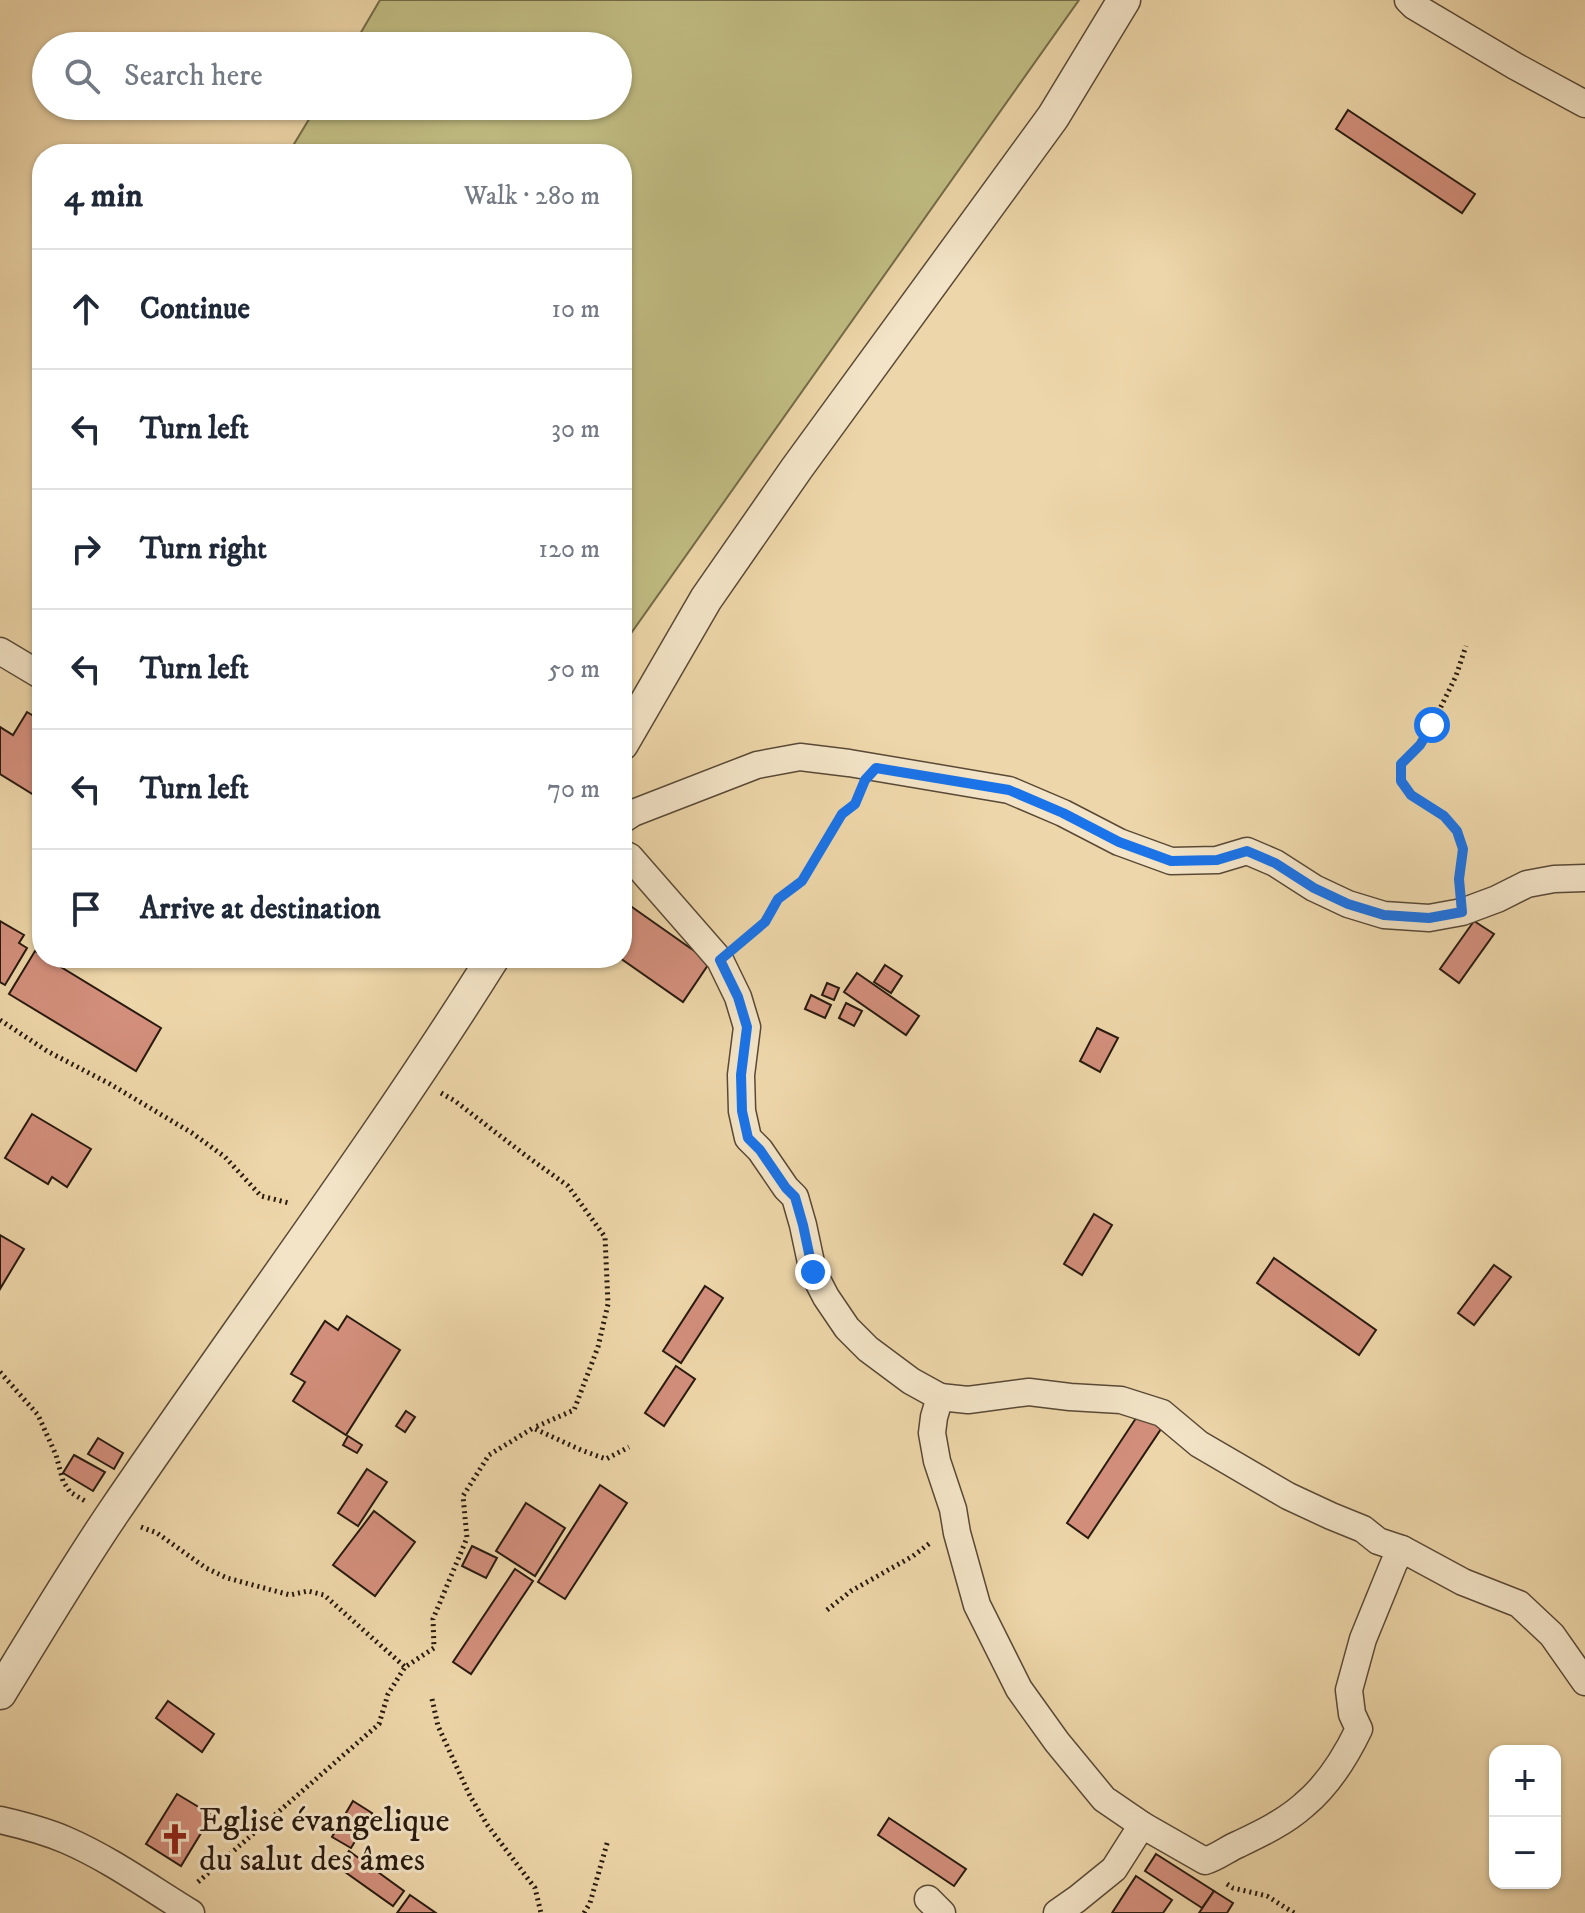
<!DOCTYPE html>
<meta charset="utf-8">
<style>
body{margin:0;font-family:"IM FELL DW Pica",serif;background:#f2f2f3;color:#1f2937}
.controls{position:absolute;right:24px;bottom:24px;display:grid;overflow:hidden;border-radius:16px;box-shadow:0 2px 6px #0004}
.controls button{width:72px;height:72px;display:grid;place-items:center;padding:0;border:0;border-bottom:2px solid #e0e1e3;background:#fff;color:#1f2937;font:40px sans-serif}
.stop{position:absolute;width:24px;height:24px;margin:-18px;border:6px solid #1a73e8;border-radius:50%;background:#fff}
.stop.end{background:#1a73e8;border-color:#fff;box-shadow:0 2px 8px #0008}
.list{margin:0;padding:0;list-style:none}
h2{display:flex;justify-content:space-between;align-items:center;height:104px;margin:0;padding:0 32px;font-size:34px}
h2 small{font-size:26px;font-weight:400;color:#747a83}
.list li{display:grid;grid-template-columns:52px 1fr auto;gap:24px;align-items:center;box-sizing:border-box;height:120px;padding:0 32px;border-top:2px solid #e0e1e3}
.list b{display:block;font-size:30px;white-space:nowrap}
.list em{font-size:26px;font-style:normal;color:#747a83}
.icon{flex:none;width:44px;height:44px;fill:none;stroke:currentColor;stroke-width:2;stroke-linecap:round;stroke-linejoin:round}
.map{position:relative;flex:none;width:1585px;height:1913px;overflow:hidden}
.search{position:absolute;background:#fff;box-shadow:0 2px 6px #0004;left:32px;top:32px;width:600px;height:88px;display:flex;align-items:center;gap:20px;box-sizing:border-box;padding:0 28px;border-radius:44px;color:#747a83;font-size:30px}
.panel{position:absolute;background:#fff;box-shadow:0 2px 6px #0004;left:32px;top:144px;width:600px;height:824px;border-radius:32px}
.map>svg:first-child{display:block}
.green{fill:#c0bc82;stroke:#746b48;stroke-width:2}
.building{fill:#d38f7c;stroke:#281a0f;stroke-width:2}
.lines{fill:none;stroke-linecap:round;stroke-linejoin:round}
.minor-casing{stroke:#594936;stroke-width:29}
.tertiary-casing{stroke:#594936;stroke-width:35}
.path{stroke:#281a0f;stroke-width:5;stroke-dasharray:2 4;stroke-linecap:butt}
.minor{stroke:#f3e4c7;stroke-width:26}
.tertiary{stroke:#f3e4c7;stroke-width:32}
.route{stroke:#1a73e8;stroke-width:10}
.labels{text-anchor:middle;stroke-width:6;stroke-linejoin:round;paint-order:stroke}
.poi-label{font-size:34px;fill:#281a0f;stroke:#f3e4c7;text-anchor:start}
</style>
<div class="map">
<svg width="1585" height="1913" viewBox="0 0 1585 1913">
<rect width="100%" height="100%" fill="#edd6a9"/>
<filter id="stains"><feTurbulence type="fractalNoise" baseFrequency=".0025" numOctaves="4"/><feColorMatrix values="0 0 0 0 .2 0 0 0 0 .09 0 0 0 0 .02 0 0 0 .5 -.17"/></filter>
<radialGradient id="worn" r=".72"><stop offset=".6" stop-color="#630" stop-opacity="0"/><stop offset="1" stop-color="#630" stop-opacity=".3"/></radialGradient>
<path class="green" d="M380 0H1079L622 646V154H288L317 106H618V46H353Z"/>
<g class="building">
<path d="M1348 110 1475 194 1462 213 1336 129Z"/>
<path d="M27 712 42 721V800L0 774V727L13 735Z"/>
<path d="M622 900 710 962 683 1002 620 958H622Z"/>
<path d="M0 921 24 935 19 943 27 948 5 985 0 982Z"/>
<path d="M1474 921 1494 934 1459 983 1440 969Z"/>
<path d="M35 951 42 955V958H46L161 1028 136 1071 9 994Z"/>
<path d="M885 965 902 976 891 993 874 982Z"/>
<path d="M857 973 919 1016 906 1035 844 992Z"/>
<path d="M827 983 839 988 834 1000 822 995Z"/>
<path d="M811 995 831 1005 825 1018 805 1009Z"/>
<path d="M846 1003 862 1011 854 1026 839 1018Z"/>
<path d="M1097 1028 1118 1038 1100 1072 1080 1061Z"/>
<path d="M32 1114 91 1149 67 1187 52 1177 48 1184 5 1158Z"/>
<path d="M1094 1214 1112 1225 1082 1275 1064 1264Z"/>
<path d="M0 1235 24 1249 0 1289Z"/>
<path d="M1274 1258 1376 1330 1359 1355 1257 1283Z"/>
<path d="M1494 1265 1511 1277 1474 1325 1458 1313Z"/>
<path d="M705 1286 723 1298 681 1363 663 1351Z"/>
<path d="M347 1316 400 1350 346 1435 293 1401 305 1382 291 1374 325 1321 338 1330Z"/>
<path d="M676 1366 695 1379 664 1426 645 1413Z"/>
<path d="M406 1411 415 1417 405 1432 396 1426Z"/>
<path d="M1140 1412 1163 1426 1088 1538 1067 1523Z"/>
<path d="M348 1436 362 1445 357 1453 343 1445Z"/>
<path d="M98 1438 123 1453 114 1469 88 1454Z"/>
<path d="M74 1455 105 1472 93 1491 63 1473Z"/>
<path d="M367 1469 387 1482 358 1526 338 1513Z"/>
<path d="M600 1485 627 1503 565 1599 538 1582Z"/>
<path d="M526 1503 565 1528 535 1576 496 1551Z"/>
<path d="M374 1511 415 1542 375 1596 333 1565Z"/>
<path d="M472 1546 497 1558 486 1578 462 1566Z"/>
<path d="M515 1569 533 1581 471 1674 453 1662Z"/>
<path d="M168 1701 214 1734 202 1752 156 1718Z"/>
<path d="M177 1794 212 1815 181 1866 146 1844Z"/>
<path d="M353 1801 372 1813 351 1848 332 1837Z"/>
<path d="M889 1818 966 1869 954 1886 878 1835Z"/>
<path d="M349 1851 404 1891 393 1906 338 1867Z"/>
<path d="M1156 1854 1214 1891 1202 1908 1145 1871Z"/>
<path d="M1136 1876 1172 1900 1163 1913H1112Z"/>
<path d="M1214 1891 1233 1903 1227 1913H1199Z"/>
<path d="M410 1895 436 1913H397Z"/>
</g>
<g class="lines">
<defs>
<g id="minor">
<path d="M1408 0 1414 6 1515 66 1585 104"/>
<path d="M0 651 42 676"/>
<path d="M622 820 633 813 757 765 800 757 849 763 1009 790 1063 813 1119 842 1171 861 1217 860 1247 851 1275 863 1314 888 1348 904 1384 915 1429 918 1462 912 1497 899 1527 884 1554 879 1585 878"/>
<path d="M622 853 630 857 720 960 738 997 747 1027 741 1075 742 1111 748 1138 760 1150 786 1188 795 1197 803 1225 813 1272 826 1297 847 1328 868 1349 911 1381 940 1397 934 1417 932 1433 937 1461 953 1509 957 1533 977 1605 1019 1689 1057 1742 1104 1799 1142 1825 1205 1861C1218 1857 1227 1849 1239 1844 1262 1833 1285 1822 1304 1805 1327 1786 1346 1756 1359 1729L1352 1714 1349 1690 1363 1639 1394 1563 1402 1549"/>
<path d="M940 1397 968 1400 1029 1392 1070 1397 1121 1400 1162 1413 1199 1444 1288 1496 1331 1516 1363 1529 1378 1541 1402 1549 1463 1582 1519 1604 1552 1635 1585 1682"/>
<path d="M0 1820C22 1825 45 1831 66 1840 110 1859 150 1888 191 1913"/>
<path d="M928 1899 942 1913"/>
<path d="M1057 1913 1077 1899 1114 1869 1142 1825"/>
</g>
<g id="tertiary">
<path d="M622 744 706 599 797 468 1053 117 1124 0"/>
<path d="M0 1693C37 1633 73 1572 113 1513 239 1327 374 1148 493 958"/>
</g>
</defs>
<use href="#minor" class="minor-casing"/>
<use href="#tertiary" class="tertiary-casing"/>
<g class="path">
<path d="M1459 883C1459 866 1466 850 1458 833 1447 809 1413 806 1402 783 1400 778 1401 770 1401 764L1420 745 1432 725 1456 676 1466 646"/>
<path d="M742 941 765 922 778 899 802 881 842 814 855 804 860 792"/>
<path d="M0 1020 47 1051 110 1084 192 1133 225 1157 261 1196 289 1203"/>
<path d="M441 1093 455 1101 525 1155 568 1186 605 1237 608 1304 598 1347 574 1410 533 1428"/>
<path d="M0 1372 38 1415 56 1455 63 1481 70 1492 85 1501"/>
<path d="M141 1527 157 1533 206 1568 227 1578 290 1595 308 1591 324 1595 405 1667"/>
<path d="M827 1610 851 1591 913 1556 930 1543"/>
<path d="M432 1699 438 1726 470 1796 488 1826 535 1888 541 1913"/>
<path d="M198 1882 379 1724 388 1694 405 1667 434 1648 433 1619 467 1538 463 1496 489 1455 533 1428 581 1450 606 1459 629 1447"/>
<path d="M1227 1884 1233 1888 1267 1896 1294 1913"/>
<path d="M584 1913 590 1903 608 1840"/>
</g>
<use href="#minor" class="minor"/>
<use href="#tertiary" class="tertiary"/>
</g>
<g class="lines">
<path class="route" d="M813 1272 803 1225 795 1197 786 1188 760 1150 748 1138 742 1111 741 1075 747 1027 738 997 720 960 765 922 778 899 802 881 842 814 855 804 865 780 876 768 1009 790 1063 813 1119 842 1171 861 1217 860 1247 851 1275 863 1314 888 1348 904 1384 915 1429 918 1462 912 1459 879 1463 849 1457 831 1444 816 1411 795 1401 781V764L1420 745 1432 725"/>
</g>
<defs>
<symbol id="church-bare" viewBox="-9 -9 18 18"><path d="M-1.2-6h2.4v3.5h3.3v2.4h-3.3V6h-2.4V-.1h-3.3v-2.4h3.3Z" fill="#8f2418" stroke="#f3e4c7" stroke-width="2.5" paint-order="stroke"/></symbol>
</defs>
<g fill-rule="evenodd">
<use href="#church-bare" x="153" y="1817" width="44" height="44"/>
</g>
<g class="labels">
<g class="poi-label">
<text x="199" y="1831">Eglise évangelique<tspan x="199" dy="39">du salut des âmes</tspan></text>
</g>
</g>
<rect width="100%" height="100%" filter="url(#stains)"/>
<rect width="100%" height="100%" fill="url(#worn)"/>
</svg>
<div class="controls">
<button>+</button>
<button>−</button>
</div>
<div class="stop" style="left:1432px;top:725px"></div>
<div class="stop end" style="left:813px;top:1272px"></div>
<div class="search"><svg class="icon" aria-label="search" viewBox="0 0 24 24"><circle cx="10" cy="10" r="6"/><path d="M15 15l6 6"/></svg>Search here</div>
<section class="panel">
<h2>4 min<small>Walk · 280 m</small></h2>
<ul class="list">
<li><svg class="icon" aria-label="ahead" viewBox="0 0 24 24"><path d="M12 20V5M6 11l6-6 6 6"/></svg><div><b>Continue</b></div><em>10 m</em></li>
<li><svg class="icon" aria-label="left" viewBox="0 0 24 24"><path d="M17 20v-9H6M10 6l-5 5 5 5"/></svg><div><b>Turn left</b></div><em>30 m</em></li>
<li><svg class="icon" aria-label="right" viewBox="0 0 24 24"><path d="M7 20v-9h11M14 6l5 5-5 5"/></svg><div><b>Turn right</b></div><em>120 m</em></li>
<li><svg class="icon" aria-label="left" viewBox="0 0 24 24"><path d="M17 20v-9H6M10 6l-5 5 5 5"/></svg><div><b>Turn left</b></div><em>50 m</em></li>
<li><svg class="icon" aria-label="left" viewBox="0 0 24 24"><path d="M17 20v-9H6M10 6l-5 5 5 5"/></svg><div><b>Turn left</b></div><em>70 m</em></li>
<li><svg class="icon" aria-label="arrive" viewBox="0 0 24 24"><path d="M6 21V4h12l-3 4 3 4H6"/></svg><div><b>Arrive at destination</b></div></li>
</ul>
</section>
</div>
